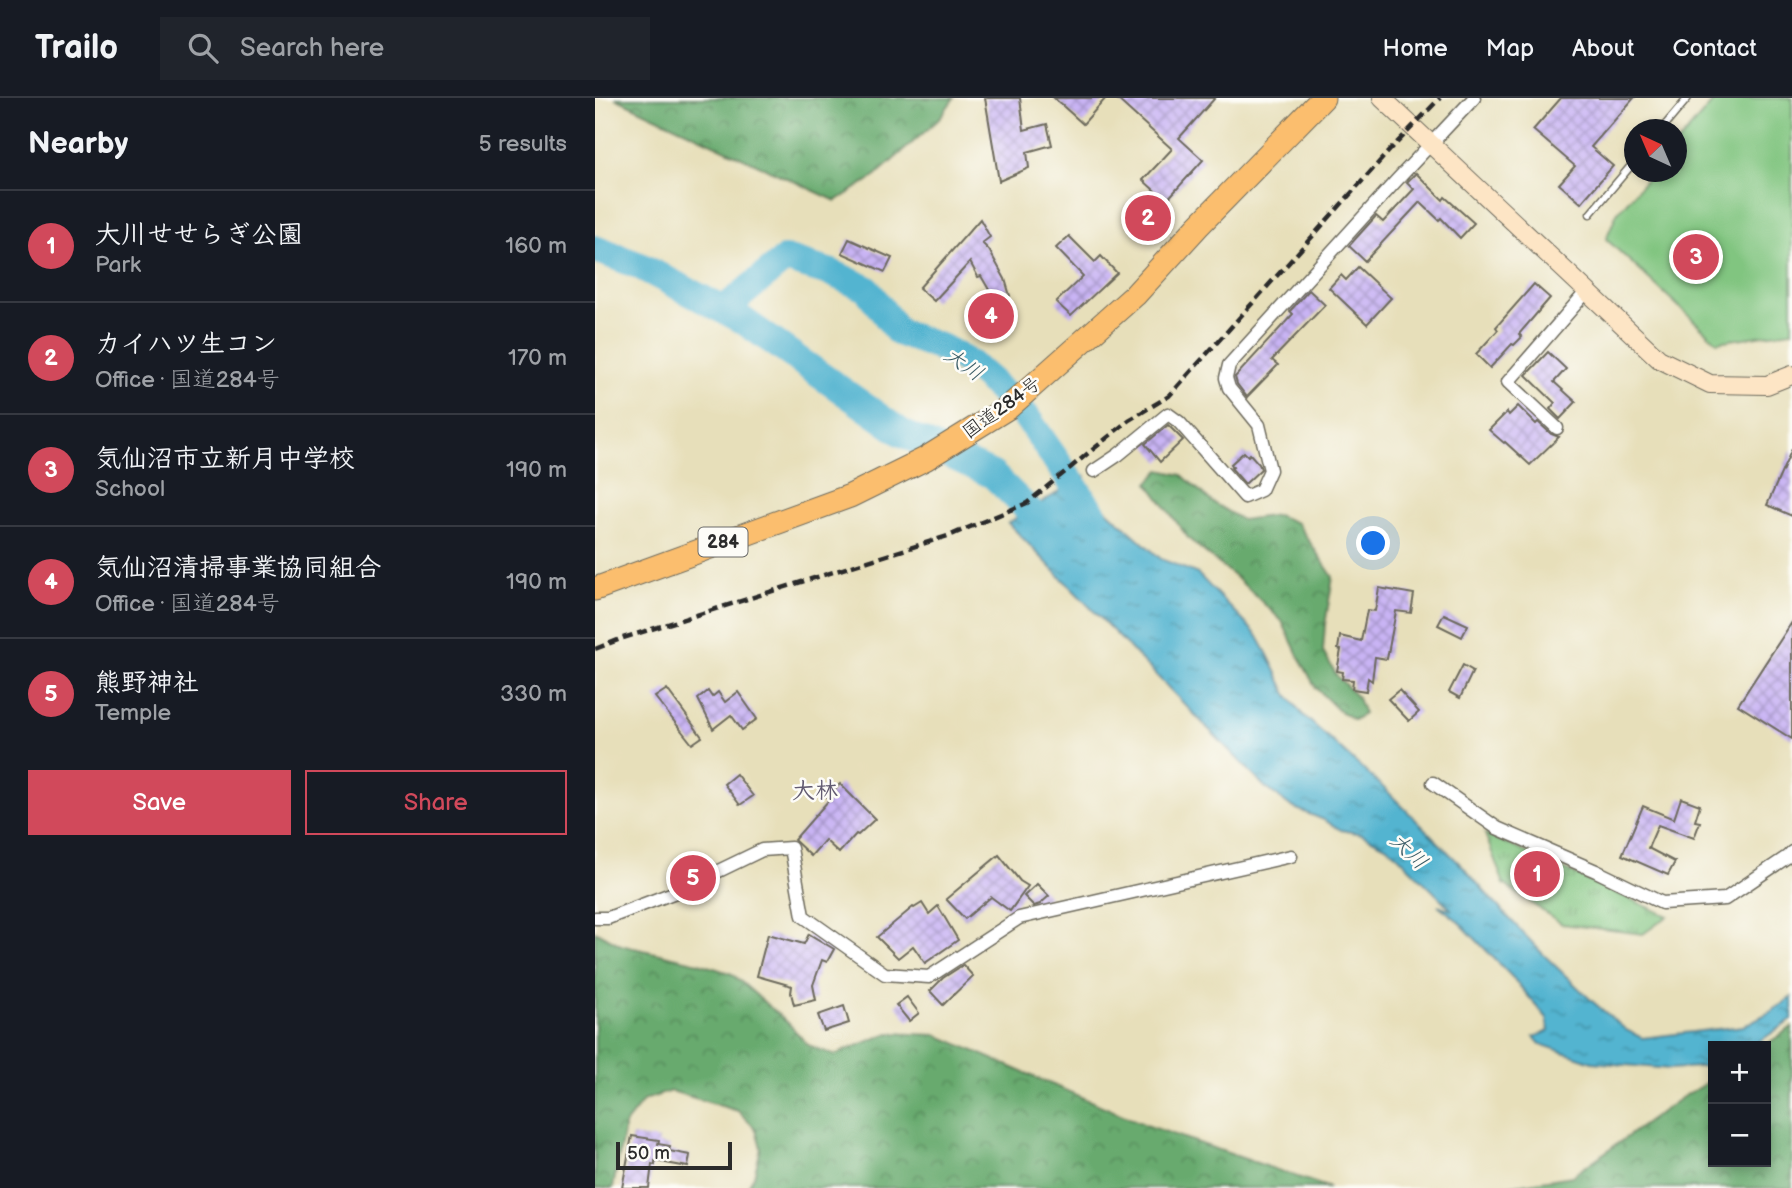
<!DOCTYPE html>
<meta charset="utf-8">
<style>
body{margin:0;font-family:"Balsamiq Sans","Klee One",sans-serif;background:#20242c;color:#f1f3f6}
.controls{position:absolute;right:21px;bottom:21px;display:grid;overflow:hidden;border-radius:0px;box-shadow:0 4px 10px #0003}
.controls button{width:63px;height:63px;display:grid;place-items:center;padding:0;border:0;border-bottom:2px solid #363941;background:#171b24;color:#f1f3f6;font:35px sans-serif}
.compass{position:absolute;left:1029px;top:21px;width:63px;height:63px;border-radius:50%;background:#171b24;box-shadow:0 4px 10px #0003;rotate:316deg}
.scale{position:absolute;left:21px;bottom:18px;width:116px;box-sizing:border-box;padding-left:7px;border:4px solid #2b2b2b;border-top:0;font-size:19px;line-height:24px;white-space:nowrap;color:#2b2b2b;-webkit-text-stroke:5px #fdfcf7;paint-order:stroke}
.you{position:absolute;left:779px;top:446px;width:24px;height:24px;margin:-18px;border:5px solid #fff;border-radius:50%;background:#1a73e8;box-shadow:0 0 0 10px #1a73e833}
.badge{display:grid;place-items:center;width:46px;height:46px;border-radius:50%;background:#d1495b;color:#fff;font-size:23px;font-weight:700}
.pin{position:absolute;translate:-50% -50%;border:4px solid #fff;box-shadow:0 2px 7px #0006}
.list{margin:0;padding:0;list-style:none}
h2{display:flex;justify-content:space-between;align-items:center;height:91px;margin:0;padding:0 28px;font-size:30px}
h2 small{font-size:23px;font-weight:400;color:#9ea1a6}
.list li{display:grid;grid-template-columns:46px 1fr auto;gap:21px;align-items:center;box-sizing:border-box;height:112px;padding:0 28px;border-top:2px solid #363941}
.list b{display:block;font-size:26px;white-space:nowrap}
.list p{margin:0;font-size:23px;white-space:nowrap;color:#9ea1a6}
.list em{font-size:23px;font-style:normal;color:#9ea1a6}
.actions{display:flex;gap:14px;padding:21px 28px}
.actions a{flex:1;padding:16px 0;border:2px solid #d1495b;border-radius:0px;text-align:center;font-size:24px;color:#d1495b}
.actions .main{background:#d1495b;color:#fff}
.icon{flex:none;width:38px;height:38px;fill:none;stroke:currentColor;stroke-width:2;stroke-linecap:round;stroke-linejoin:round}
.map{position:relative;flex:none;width:1197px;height:1090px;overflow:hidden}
header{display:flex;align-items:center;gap:42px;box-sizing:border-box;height:98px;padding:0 35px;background:#171b24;border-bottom:2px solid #363941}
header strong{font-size:33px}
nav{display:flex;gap:38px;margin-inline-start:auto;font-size:24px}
.search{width:490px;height:63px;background:#20242c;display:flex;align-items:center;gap:18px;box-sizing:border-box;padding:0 24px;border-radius:0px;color:#9ea1a6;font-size:26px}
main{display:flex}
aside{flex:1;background:#171b24}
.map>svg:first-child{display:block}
.forest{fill:url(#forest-crowns);stroke:#4a6a4c;stroke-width:2}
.park{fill:url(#park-tufts);stroke:#567856;stroke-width:2}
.pitch{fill:#81c580;stroke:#567856;stroke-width:2}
.water{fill:url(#water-ripples);stroke:#3e707e;stroke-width:2}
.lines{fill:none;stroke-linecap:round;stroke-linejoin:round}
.river{stroke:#52b4d0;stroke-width:28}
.building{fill:url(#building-cross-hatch)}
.lane-casing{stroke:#6d6a5d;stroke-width:9}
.street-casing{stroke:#6d6a5d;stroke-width:15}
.secondary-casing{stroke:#6d6a5d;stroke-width:20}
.highway-casing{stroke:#6d6a5d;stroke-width:25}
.lane{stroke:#fff;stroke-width:6}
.street{stroke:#fff;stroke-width:12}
.secondary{stroke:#fde5c5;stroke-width:18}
.highway{stroke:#fbbe6e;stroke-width:23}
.rail{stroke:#2b2b2b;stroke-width:4.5;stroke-dasharray:10 5;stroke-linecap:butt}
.labels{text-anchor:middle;stroke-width:5;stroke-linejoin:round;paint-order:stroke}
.shield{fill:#fdfcf7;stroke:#6a6a68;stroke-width:2}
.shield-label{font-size:18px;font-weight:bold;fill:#2b2b2b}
.street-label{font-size:19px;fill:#2b2b2b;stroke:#fdfcf7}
.water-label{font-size:21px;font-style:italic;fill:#395b65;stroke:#fdfcf7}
.quarter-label{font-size:23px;font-weight:bold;fill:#625b71;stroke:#fdfcf7}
</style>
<header>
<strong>Trailo</strong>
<div class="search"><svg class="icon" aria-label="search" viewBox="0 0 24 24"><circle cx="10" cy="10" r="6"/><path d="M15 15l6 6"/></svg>Search here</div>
<nav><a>Home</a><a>Map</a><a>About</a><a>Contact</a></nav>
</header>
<main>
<aside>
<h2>Nearby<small>5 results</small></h2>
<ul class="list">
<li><span class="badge">1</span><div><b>大川せせらぎ公園</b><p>Park</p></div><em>160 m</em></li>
<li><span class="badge">2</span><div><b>カイハツ生コン</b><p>Office · 国道284号</p></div><em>170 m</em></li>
<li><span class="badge">3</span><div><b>気仙沼市立新月中学校</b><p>School</p></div><em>190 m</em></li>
<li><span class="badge">4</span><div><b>気仙沼清掃事業協同組合</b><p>Office · 国道284号</p></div><em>190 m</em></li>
<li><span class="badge">5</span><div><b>熊野神社</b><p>Temple</p></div><em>330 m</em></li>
</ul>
<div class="actions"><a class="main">Save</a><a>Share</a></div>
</aside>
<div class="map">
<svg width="1197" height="1090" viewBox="0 0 1197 1090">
<defs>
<pattern id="forest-crowns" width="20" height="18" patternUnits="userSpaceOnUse" patternTransform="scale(1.75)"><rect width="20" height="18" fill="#68aa6e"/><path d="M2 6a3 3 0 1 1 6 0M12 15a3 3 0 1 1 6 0" fill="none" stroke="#568b5b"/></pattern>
<pattern id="park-tufts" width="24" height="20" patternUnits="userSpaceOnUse" patternTransform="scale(1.75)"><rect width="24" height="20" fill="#81c580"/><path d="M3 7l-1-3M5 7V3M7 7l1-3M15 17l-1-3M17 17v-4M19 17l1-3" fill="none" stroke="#6aa069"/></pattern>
<pattern id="water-ripples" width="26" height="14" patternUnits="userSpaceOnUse" patternTransform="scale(1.75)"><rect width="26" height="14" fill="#52b4d0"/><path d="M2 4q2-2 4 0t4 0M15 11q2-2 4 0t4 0" fill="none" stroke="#4493a9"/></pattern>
<pattern id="building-cross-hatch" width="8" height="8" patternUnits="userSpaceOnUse" patternTransform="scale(1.75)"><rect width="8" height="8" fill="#c9b4f4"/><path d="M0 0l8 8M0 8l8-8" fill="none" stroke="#a393c6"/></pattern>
</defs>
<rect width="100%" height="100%" fill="#fdfcf7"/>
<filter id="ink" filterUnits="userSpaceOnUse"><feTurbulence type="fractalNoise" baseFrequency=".0143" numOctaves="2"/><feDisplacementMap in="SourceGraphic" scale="14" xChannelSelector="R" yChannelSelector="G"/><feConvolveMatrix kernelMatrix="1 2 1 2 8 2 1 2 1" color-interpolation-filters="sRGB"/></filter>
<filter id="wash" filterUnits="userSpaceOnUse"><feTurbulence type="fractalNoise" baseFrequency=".00686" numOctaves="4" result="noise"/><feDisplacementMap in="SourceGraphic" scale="28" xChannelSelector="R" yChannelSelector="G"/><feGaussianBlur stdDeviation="1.57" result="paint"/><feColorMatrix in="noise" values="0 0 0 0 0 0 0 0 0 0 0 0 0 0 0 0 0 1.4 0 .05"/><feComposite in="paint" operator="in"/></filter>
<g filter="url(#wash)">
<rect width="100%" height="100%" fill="#e7dfba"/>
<g class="forest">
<path d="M20 0H359L343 22 279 79 241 103Z"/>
<path d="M565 372 587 377 617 404 647 422 682 417 702 425 738 479 730 527 728 553 742 578 763 600 769 616 759 622 742 611 721 590 703 557 687 523 646 484 594 441 553 385Z"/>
<path d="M0 833 26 847 104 865 137 876 193 925 213 947 239 957 294 935 342 937 551 1027 735 1090H152L159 1078 166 1050 161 1031 143 1013 76 993 49 1002 30 1026 18 1090H0Z"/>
<path d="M1197 929V1090H902L977 1078 1086 1000 1118 981V1064H1171V948H1169Z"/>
</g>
<path class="park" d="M890 736 1073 818 1048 836 967 826 909 786Z"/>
<path class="pitch" d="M1121 0H1197V233L1122 244 1011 141 1022 115 1058 74H1082V46Z"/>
<path class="water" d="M490 378V388L506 407 566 461 603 476 662 537 673 557 692 596 707 616 791 692 871 772 895 800 948 856 997 903 1031 932 1047 940 1148 928 1177 913 1197 899V922L1157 948H1118V968L1075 971 997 964 945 946 939 939 954 933 952 920 917 879 862 822 843 807 857 812 803 758 791 748 767 736 746 732 729 722 697 709 670 689 413 425Z"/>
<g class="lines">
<g class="river">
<path d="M0 151 43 167 146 221 307 335 398 377 460 438"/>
<path d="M128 212 190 161 237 175 272 191 303 234 350 251 374 265 395 283 432 320 499 417"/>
</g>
</g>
<g id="blocks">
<g class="building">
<path d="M390 0H425L429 32 452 26 457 47 432 54 434 70 404 83Z"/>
<path d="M459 0H511L488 26Z"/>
<path d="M521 0H620L584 40 608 62 571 103 548 82 577 51Z"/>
<path d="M966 0H1039L996 49 1018 68 986 105 964 86 980 68 938 32Z"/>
<path d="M821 75 848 102 850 99 879 125 865 140 846 120 844 122 825 104 770 163 754 148 781 118 788 124 819 91 812 84Z"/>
<path d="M385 121 395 139 387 145 394 152 410 181 415 198 407 214 386 178 383 179 375 164 339 203 324 190Z"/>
<path d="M474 138 500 164 506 158 522 175 476 218 461 204 488 178 461 150Z"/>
<path d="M254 141 297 160 290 174 247 155Z"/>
<path d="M763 169 796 200 772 226 734 190 746 177 751 182Z"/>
<path d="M939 186 955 200 924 236 927 239 919 247 917 246 895 270 881 256 903 232 901 229Z"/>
<path d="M714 192 730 207 677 262 683 267 652 299 642 286 640 279 698 216 695 213Z"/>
<path d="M388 211 404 219 399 230 383 222Z"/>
<path d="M953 254 971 271 959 284 981 304 965 321 955 311 960 305 931 277Z"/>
<path d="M923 308 941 326 943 324 956 336 964 339 935 367 910 344 909 345 894 332 912 314 914 317Z"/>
<path d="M573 327 588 342 565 364 550 346Z"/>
<path d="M1197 351V418L1172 407Z"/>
<path d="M649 354 653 358 655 356 664 366 666 371 650 386 636 370 638 369 636 366Z"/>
<path d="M784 490 819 496 816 515 801 513 792 561 780 559 777 583 773 580 771 593 757 591 758 582 747 581 748 574 742 573 746 552 743 551 745 538 766 543 772 512 780 513Z"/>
<path d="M849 516 873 527 867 539 843 527Z"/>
<path d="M1197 524V641L1143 607Z"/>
<path d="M868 567 878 573 865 600 854 594Z"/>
<path d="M72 591 107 639 97 646 60 599Z"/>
<path d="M804 592 824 614 814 623 793 601Z"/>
<path d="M113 593 117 599 123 594 130 604 143 594 162 621 147 632 136 617 118 631 103 601Z"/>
<path d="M141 676 158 698 145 707 129 686Z"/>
<path d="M245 686 280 721 263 737 261 736 244 755 230 742 216 758 199 742 234 702 232 699Z"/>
<path d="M1086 700 1105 707 1100 723 1105 724 1099 740 1063 727 1053 750 1080 764 1073 777 1027 757 1048 708 1079 721Z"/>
<path d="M404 757 425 783 433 788 415 813 396 799 370 821 351 801Z"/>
<path d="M442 786 454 798 445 806 439 808 429 798Z"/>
<path d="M327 805 334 816 343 808 363 842 330 865 318 848 303 860 282 839 318 809 319 810Z"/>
<path d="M173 836 209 846 214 836 239 851 232 864 227 862 218 887 221 902 199 907 196 895 197 888 162 878Z"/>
<path d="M368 867 378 878 348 907 335 893 348 880Z"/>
<path d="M312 899 324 915 314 923 301 907Z"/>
<path d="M249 908 254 925 229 933 223 917Z"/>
<path d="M37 1038 64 1042 63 1046 75 1048 74 1053 95 1057 93 1069 60 1063V1067L57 1066 54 1090H27Z"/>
</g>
</g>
</g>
<g filter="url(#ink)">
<use href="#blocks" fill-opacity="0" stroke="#6d6a5d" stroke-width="2"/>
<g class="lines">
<defs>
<g id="lane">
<path d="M1066 32 1093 0"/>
<path d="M995 116 1040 63"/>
</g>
<g id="street">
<path d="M962 330 913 284 992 193"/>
<path d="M499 373 523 357 573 316 584 324 650 399 666 392 675 372 664 327 634 290 631 280 634 267 801 83 879 0"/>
<path d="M838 685 902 730 1001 773 1067 805 1130 801 1192 759 1197 754"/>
<path d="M0 820H13L78 795 167 752 196 750 208 818 290 876 334 879 424 820 696 758"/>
</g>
<path id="secondary" d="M787 0 1064 261 1115 286 1172 287 1197 277"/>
<path id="highway" d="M0 491 255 398 330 361 414 309 540 197 603 128 728 0"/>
</defs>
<use href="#lane" class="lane-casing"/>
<use href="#street" class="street-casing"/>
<use href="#secondary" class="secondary-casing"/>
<use href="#highway" class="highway-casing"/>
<use href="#lane" class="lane"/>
<use href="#street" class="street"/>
<use href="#secondary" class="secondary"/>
<use href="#highway" class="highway"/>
<path class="rail" d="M0 551 28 540 356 437 432 405 534 322 574 298 795 52 845 0"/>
</g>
</g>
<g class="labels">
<rect class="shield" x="103.5" y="429.5" width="49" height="29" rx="5"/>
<g class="shield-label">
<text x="128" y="450">284</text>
</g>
<g class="street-label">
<text transform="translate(406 309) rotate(-36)" y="7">国道284号</text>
</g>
<g class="water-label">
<text transform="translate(369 266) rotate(35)" y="7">大川</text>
<text transform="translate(814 753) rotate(44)" y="7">大川</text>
</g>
<g class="quarter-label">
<text x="220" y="700">大林</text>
</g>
</g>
</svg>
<div class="controls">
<button>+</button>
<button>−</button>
</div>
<svg class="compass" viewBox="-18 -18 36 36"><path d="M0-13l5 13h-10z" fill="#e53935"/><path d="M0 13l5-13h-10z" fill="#9ea1a6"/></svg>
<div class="scale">50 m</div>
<div class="you"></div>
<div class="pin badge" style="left:942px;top:776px">1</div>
<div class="pin badge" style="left:553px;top:120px">2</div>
<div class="pin badge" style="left:1101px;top:159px">3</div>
<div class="pin badge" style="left:396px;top:218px">4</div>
<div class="pin badge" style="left:98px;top:780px">5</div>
</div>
</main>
